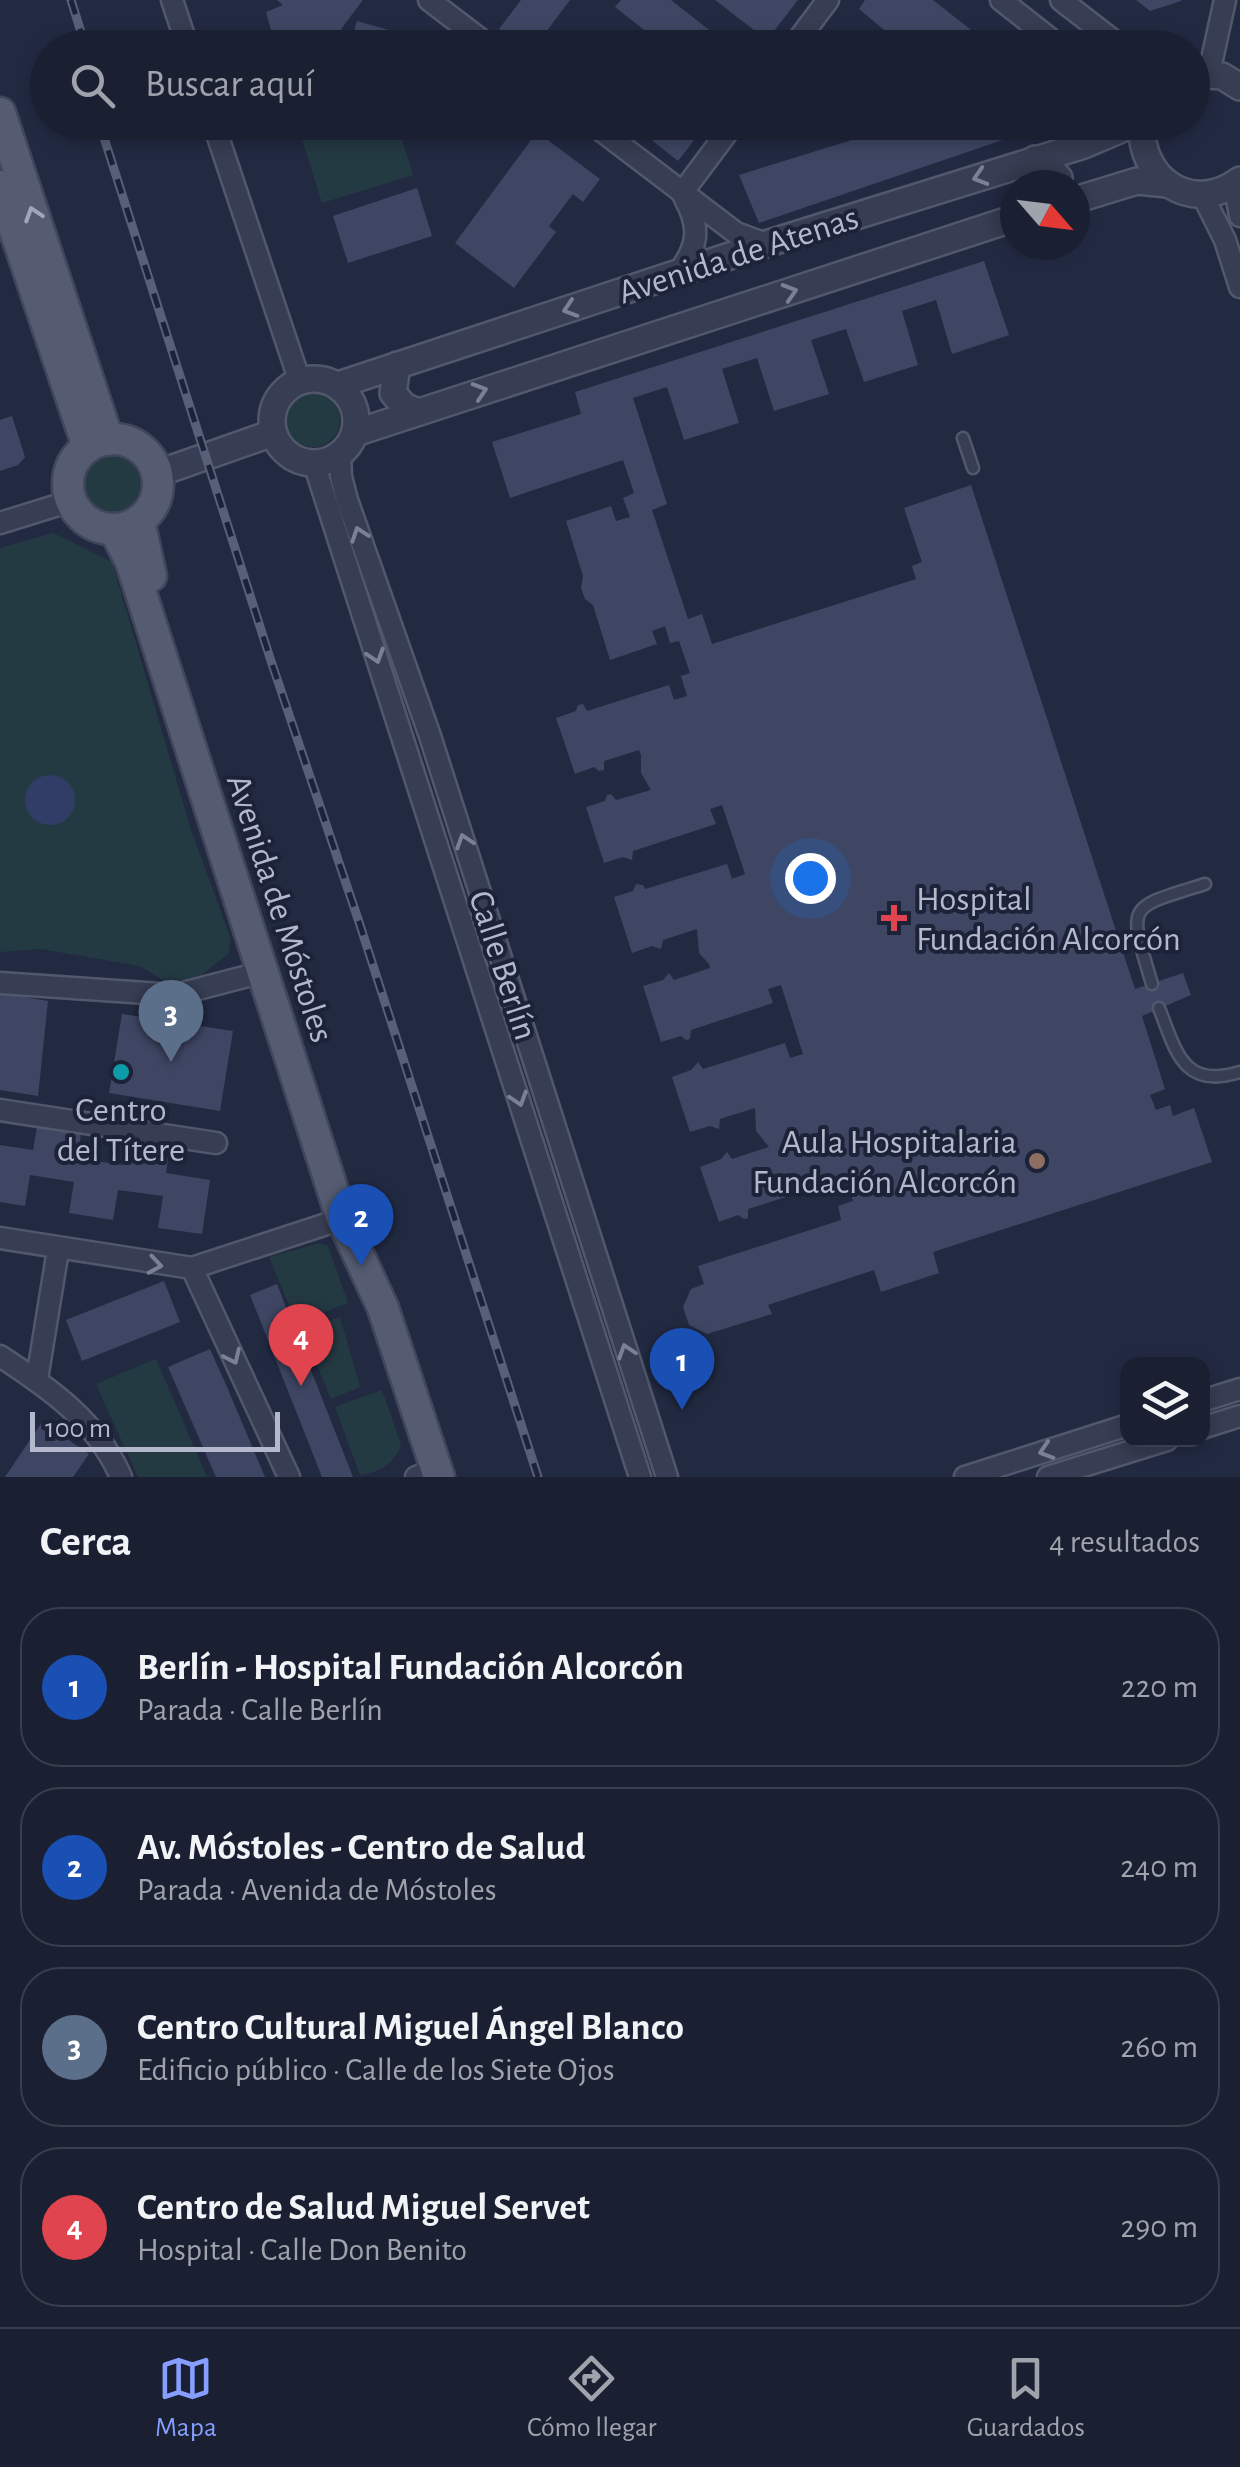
<!DOCTYPE html>
<html lang="es">
<meta charset="utf-8">
<style>
body{margin:0;font-family:"Alegreya Sans",sans-serif;background:#272d3e;color:#f1f3f6}
.controls{position:absolute;right:30px;bottom:30px;display:grid;overflow:hidden;border-radius:20px;box-shadow:0 5px 15px #0003}
.controls button{width:90px;height:90px;display:grid;place-items:center;padding:0;border:0;border-bottom:2px solid #383e4d;background:#1a2032;color:#f1f3f6;font:50px sans-serif}
.compass{position:absolute;left:1000px;top:170px;width:90px;height:90px;border-radius:50%;background:#1a2032;box-shadow:0 5px 15px #0003;rotate:118deg}
.scale{position:absolute;left:30px;bottom:25px;width:250px;box-sizing:border-box;padding-left:10px;border:5px solid #b3b8cc;border-top:0;font-size:28px;line-height:35px;white-space:nowrap;color:#b3b8cc;-webkit-text-stroke:8px #1c2237;paint-order:stroke}
.you{position:absolute;left:810px;top:878px;width:35px;height:35px;margin:-25px;border:8px solid #fff;border-radius:50%;background:#1a73e8;box-shadow:0 0 0 15px #1a73e833}
.badge{display:grid;place-items:center;width:65px;height:65px;border-radius:50%;background:#869eff;color:#fff;font-size:32px;font-weight:700}
.pin{position:absolute;translate:-50% -82px;filter:drop-shadow(0 2px 5px #0008)}
.pin::after{content:'';position:absolute;top:52px;width:35px;height:30px;background:inherit;clip-path:polygon(0 0,100% 0,50% 100%)}
.list{margin:0;padding:0;list-style:none}
h2{display:flex;justify-content:space-between;align-items:center;height:130px;margin:0;padding:0 40px;font-size:42px}
h2 small{font-size:32px;font-weight:400;color:#9fa3ac}
.list li{display:grid;grid-template-columns:65px 1fr auto;gap:30px;align-items:center;box-sizing:border-box;height:160px;margin:0 20px 20px;padding:0 20px;border:2px solid #383e4d;border-radius:40px}
.list b{display:block;font-size:38px;white-space:nowrap}
.list p{margin:0;font-size:32px;white-space:nowrap;color:#9fa3ac}
.list em{font-size:32px;font-style:normal;color:#9fa3ac}
.icon{flex:none;width:55px;height:55px;fill:none;stroke:currentColor;stroke-width:2;stroke-linecap:round;stroke-linejoin:round}
.map{position:relative;flex:none;width:1240px;height:1477px;overflow:hidden}
.search{position:absolute;background:#1a2032;box-shadow:0 5px 15px #0003;left:30px;right:30px;top:30px;height:110px;display:flex;align-items:center;gap:25px;box-sizing:border-box;padding:0 35px;border-radius:55px;color:#9fa3ac;font-size:38px}
.sheet{height:850px;background:#1a2032}
nav{display:flex;justify-content:space-around;align-items:center;box-sizing:border-box;height:140px;border-top:2px solid #383e4d;background:#1a2032;font-size:28px;color:#9fa3ac}
nav a{display:grid;justify-items:center;gap:5px}
nav .on{color:#869eff}
.map>svg:first-child{display:block}
.green{fill:#243a43}
.water{fill:#313d67}
.building{fill:#3e4663}
.lines{fill:none;stroke-linecap:round;stroke-linejoin:round}
.service-casing{stroke:#52586c;stroke-width:15}
.minor-casing{stroke:#52586c;stroke-width:25}
.tertiary-casing{stroke:#52586c;stroke-width:30}
.primary-casing{stroke:#40465b;stroke-width:35}
.service{stroke:#373d52;stroke-width:10}
.minor{stroke:#373d52;stroke-width:20}
.tertiary{stroke:#373d52;stroke-width:25}
.primary{stroke:#555c72;stroke-width:30}
.rail-casing{stroke:#586079;stroke-width:9}
.rail{stroke:#1c2237;stroke-width:5;stroke-dasharray:15;stroke-linecap:butt}
.oneway{stroke:#7b8195}
.oneway2{stroke:#a0a6ba}
.health-dot{fill:#e0444e;stroke:#1c2237;stroke-width:4}
.culture-dot{fill:#0f9aa8;stroke:#1c2237;stroke-width:4}
.education-dot{fill:#8d6e63;stroke:#1c2237;stroke-width:4}
.labels{text-anchor:middle;stroke-width:8;stroke-linejoin:round;paint-order:stroke}
.street-label{font-size:35px;fill:#b3b8cc;stroke:#1c2237}
.poi-label{font-size:35px;fill:#b3b8cc;stroke:#1c2237;text-anchor:start}
</style>
<div class="map">
<svg width="1240" height="1477" viewBox="0 0 1240 1477">
<rect width="100%" height="100%" fill="#222a42"/>
<g class="green">
<path d="M297 123H397L413 175 322 203Z"/>
<circle cx="313" cy="420" r="27"/>
<circle cx="111" cy="484" r="29"/>
<path d="M53 533 112 562 191 830 230 937 229 953 203 974 172 986 140 966 41 949 0 952V548Z"/>
<path d="M320 1243 328 1246 348 1303 296 1322 269 1257Z"/>
<path d="M340 1317 360 1387 331 1399 302 1328Z"/>
<path d="M156 1359 207 1477H138L96 1384Z"/>
<path d="M382 1390 401 1445C394 1464 380 1472 360 1475L335 1407Z"/>
</g>
<circle class="water" cx="50" cy="800" r="25"/>
<g class="building">
<path d="M277 0H363L341 29 352 37 357 21 410 36 406 48H276L266 12 283 5Z"/>
<path d="M521 0H570L534 48H522L499 29Z"/>
<path d="M621 0H671L732 48H667L615 7Z"/>
<path d="M715 0H798L767 40Z"/>
<path d="M865 0H933L994 48H906L859 9Z"/>
<path d="M1136 0H1181V1L1150 11Z"/>
<path d="M629 122H692L702 130 678 161Z"/>
<path d="M910 122H1042L1044 126 759 223 739 175Z"/>
<path d="M537 132 600 179 583 202 573 194 549 226 556 232 514 288 455 243Z"/>
<path d="M417 188 432 236 348 263 333 216Z"/>
<path d="M984 261 1009 335 952 354 936 300 902 311 918 365 864 382 846 329 811 340 829 394 774 411 757 358 722 369 739 423 684 440 667 387 633 398 667 504 652 510 688 619 702 614 712 644 916 579 912 566 922 562 904 508 971 485 1135 989 1183 973 1191 995 1142 1016 1165 1089 1150 1095 1156 1110 1170 1105 1173 1116 1194 1108 1212 1162 933 1252 939 1273 881 1292 874 1270 768 1305 772 1314 707 1334 689 1325 683 1307 691 1289 704 1284 698 1266 841 1220 838 1206 853 1201 844 1174 829 1179 830 1183 748 1209V1218L744 1219 738 1215 719 1222 700 1167 721 1159 727 1152 732 1159 769 1147 756 1131 755 1108 720 1119 719 1129 710 1126 690 1132 672 1077 691 1070 698 1062 703 1069 785 1043 790 1058 803 1054 781 985 768 989 773 1003 691 1030 690 1039 686 1040 681 1036 661 1042 643 986 663 980 669 973 674 980 710 968 709 964 699 953 697 929 663 940 661 949 652 946 632 953 614 897 633 891 636 884 643 885 645 889 727 864 732 879 745 874 722 805 710 809 716 824 633 851 632 860 623 857 604 863 586 807 605 801 607 795 611 794 616 800 651 790 641 773V755L639 750 604 761V770L599 771 594 767 575 774 556 718 576 711 578 705 583 704 587 711 669 685 674 700 687 696 681 676 690 673 679 641 670 643 665 626 652 631 657 644 610 660 593 605 585 599 581 588 583 576 566 521 611 506 616 521 630 517 623 498 634 493 623 460 510 498 492 442 581 414 575 392Z"/>
<path d="M12 416 25 457 18 465 0 471V420Z"/>
<path d="M0 993 48 1001 38 1096 0 1090Z"/>
<path d="M122 1014 233 1031 220 1111 109 1093Z"/>
<path d="M38 1122 82 1128 77 1158 122 1165 126 1135 171 1141 166 1173 210 1180 202 1234 158 1228 163 1196 118 1190 113 1220 69 1213 74 1182 30 1175 25 1206 0 1202V1145L33 1150Z"/>
<path d="M164 1281 180 1322 82 1361 66 1320Z"/>
<path d="M277 1284 353 1477H322L250 1295Z"/>
<path d="M210 1349 227 1387 265 1477H216L168 1367Z"/>
<path d="M42 1422 89 1454 73 1477H5Z"/>
</g>
<g class="lines">
<defs>
<g id="service">
<path d="M963 438 973 468"/>
<path d="M1152 984C1128 903 1125 909 1205 884"/>
<path d="M1159 1008C1176 1051 1183 1090 1240 1072"/>
</g>
<g id="minor">
<path d="M172 0 188 48"/>
<path d="M429 0 492 48"/>
<path d="M1001 0 1062 48"/>
<path d="M1061 0 1123 48"/>
<path d="M792 48 828 0"/>
<path d="M1209 73 1225 0"/>
<path d="M213 122 299 379"/>
<path d="M590 122 736 233 766 244"/>
<path d="M1240 190 1237 199 1240 216"/>
<path d="M682 193 735 122"/>
<path d="M1202 194 1225 240 1240 287"/>
<path d="M678 273C698 247 701 228 685 199"/>
<path d="M340 455 341 477 347 500 430 736 667 1477"/>
<path d="M314 463 640 1477"/>
<path d="M0 523 71 501"/>
<path d="M0 983 175 995 263 972"/>
<path d="M0 1110 216 1143"/>
<path d="M0 1238 192 1268 342 1219"/>
<path d="M192 1268 289 1477"/>
<path d="M0 1356C49 1388 97 1421 121 1477"/>
<path d="M37 1379 58 1250"/>
<path d="M1202 1401 1240 1389"/>
<path d="M1202 1428 1240 1416"/>
<path d="M416 1477 436 1469"/>
<path d="M965 1477 1128 1425"/>
<path d="M1048 1477 1167 1440"/>
</g>
<g id="tertiary">
<path d="M1192 74 1222 76 1240 87"/>
<path d="M1142 122C1138 179 1192 216 1240 180"/>
<path d="M1035 159 1049 166 1059 178 1058 185"/>
<path d="M1075 200 1137 181 1167 184"/>
<path d="M397 365 393 393 404 406 416 411"/>
<circle cx="314" cy="421" r="42"/>
<path d="M338 385 766 244 1084 145 1138 122"/>
<path d="M355 433 1015 218"/>
<path d="M156 474 273 433"/>
</g>
<g id="primary">
<path d="M0 113 108 440"/>
<path d="M0 186 88 447"/>
<circle cx="113" cy="484" r="45"/>
<path d="M139 521 151 576"/>
<path d="M114 529 131 562 342 1219 383 1308 439 1477"/>
</g>
</defs>
<use href="#service" class="service-casing"/>
<use href="#minor" class="minor-casing"/>
<use href="#tertiary" class="tertiary-casing"/>
<use href="#primary" class="primary-casing"/>
<use href="#service" class="service"/>
<use href="#minor" class="minor"/>
<use href="#tertiary" class="tertiary"/>
<use href="#primary" class="primary"/>
<defs>
<g id="rail">
<path d="M71 0 86 48"/>
<path d="M99 122 270 658 359 922 538 1477"/>
</g>
</defs>
<use href="#rail" class="rail-casing"/>
<use href="#rail" class="rail"/>
</g>
<defs><path id="oneway-chevron" d="M-2-3.5L2.5 0L-2 3.5" fill="none" stroke-width="1.6" stroke-linecap="round" stroke-linejoin="round" transform="scale(2.5)"/></defs>
<g class="oneway">
<use href="#oneway-chevron" transform="translate(980 177) rotate(163)"/>
<use href="#oneway-chevron" transform="translate(790 292) rotate(-17)"/>
<use href="#oneway-chevron" transform="translate(570 309) rotate(162)"/>
<use href="#oneway-chevron" transform="translate(480 391) rotate(-18)"/>
<use href="#oneway-chevron" transform="translate(359 534) rotate(-109)"/>
<use href="#oneway-chevron" transform="translate(376 656) rotate(72)"/>
<use href="#oneway-chevron" transform="translate(464 841) rotate(-108)"/>
<use href="#oneway-chevron" transform="translate(519 1099) rotate(72)"/>
<use href="#oneway-chevron" transform="translate(155 1265) rotate(9)"/>
<use href="#oneway-chevron" transform="translate(626 1351) rotate(-108)"/>
<use href="#oneway-chevron" transform="translate(233 1357) rotate(65)"/>
<use href="#oneway-chevron" transform="translate(1046 1451) rotate(162)"/>
</g>
<use class="oneway2" href="#oneway-chevron" transform="translate(33 214) rotate(-108)"/>
<path class="health-dot" d="M889 903h10v10h10v10h-10v10h-10v-10h-10v-10h10z"/>
<circle class="culture-dot" cx="121" cy="1072" r="10"/>
<circle class="education-dot" cx="1037" cy="1161" r="10"/>
<g class="labels">
<g class="street-label">
<text transform="translate(738 254) rotate(-18)" y="12">Avenida de Atenas</text>
<text transform="translate(281 908) rotate(72)" y="12">Avenida de Móstoles</text>
<text transform="translate(504 965) rotate(72)" y="12">Calle Berlín</text>
</g>
<g class="poi-label">
<text x="916" y="910">Hospital<tspan x="916" dy="40">Fundación Alcorcón</tspan></text>
<text x="121" y="1121" text-anchor="middle">Centro<tspan x="121" dy="40">del Títere</tspan></text>
<text x="1017" y="1153" text-anchor="end">Aula Hospitalaria<tspan x="1017" dy="40">Fundación Alcorcón</tspan></text>
</g>
</g>
</svg>
<div class="controls">
<button><svg class="icon" aria-label="layers" viewBox="0 0 24 24"><path d="M12 4l9 5-9 5-9-5zM3 14l9 5 9-5"/></svg></button>
</div>
<svg class="compass" viewBox="-18 -18 36 36"><path d="M0-13l5 13h-10z" fill="#e53935"/><path d="M0 13l5-13h-10z" fill="#9fa3ac"/></svg>
<div class="scale">100 m</div>
<div class="you"></div>
<div class="pin badge" style="left:682px;top:1410px;background:#1a4fb4">1</div>
<div class="pin badge" style="left:361px;top:1266px;background:#1a4fb4">2</div>
<div class="pin badge" style="left:171px;top:1062px;background:#5c6f8a">3</div>
<div class="pin badge" style="left:301px;top:1386px;background:#e0444e">4</div>
<div class="search"><svg class="icon" aria-label="search" viewBox="0 0 24 24"><circle cx="10" cy="10" r="6"/><path d="M15 15l6 6"/></svg>Buscar aquí</div>
</div>
<section class="sheet">
<h2>Cerca<small>4 resultados</small></h2>
<ul class="list">
<li><span class="badge" style="background:#1a4fb4">1</span><div><b>Berlín - Hospital Fundación Alcorcón</b><p>Parada · Calle Berlín</p></div><em>220 m</em></li>
<li><span class="badge" style="background:#1a4fb4">2</span><div><b>Av. Móstoles - Centro de Salud</b><p>Parada · Avenida de Móstoles</p></div><em>240 m</em></li>
<li><span class="badge" style="background:#5c6f8a">3</span><div><b>Centro Cultural Miguel Ángel Blanco</b><p>Edificio público · Calle de los Siete Ojos</p></div><em>260 m</em></li>
<li><span class="badge" style="background:#e0444e">4</span><div><b>Centro de Salud Miguel Servet</b><p>Hospital · Calle Don Benito</p></div><em>290 m</em></li>
</ul>
</section>
<nav>
<a class="on"><svg class="icon" aria-label="map" viewBox="0 0 24 24"><path d="M3 6l6-2 6 2 6-2v14l-6 2-6-2-6 2zM9 4v14M15 6v14"/></svg>Mapa</a>
<a><svg class="icon" aria-label="directions" viewBox="0 0 24 24"><path d="M12 3l9 9-9 9-9-9zM9 14v-3h6M13 9l2 2-2 2"/></svg>Cómo llegar</a>
<a><svg class="icon" aria-label="saved" viewBox="0 0 24 24"><path d="M7 4h10v16l-5-4-5 4z"/></svg>Guardados</a>
</nav>
